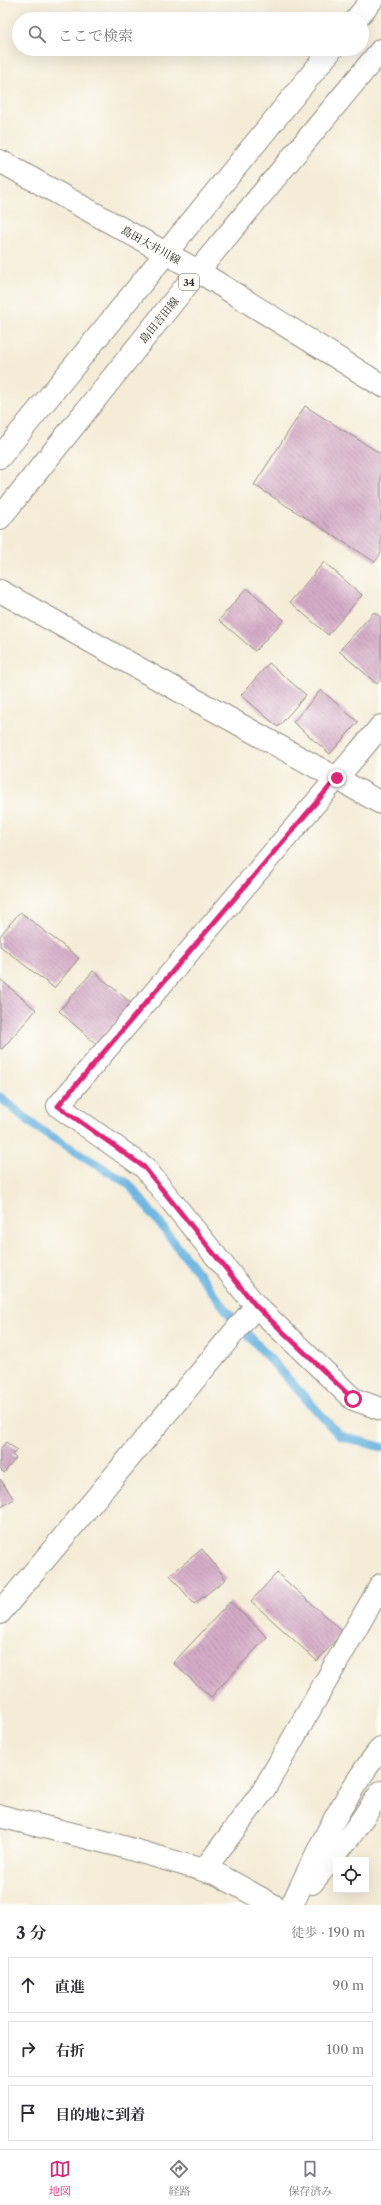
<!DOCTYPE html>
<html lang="ja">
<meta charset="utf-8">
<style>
body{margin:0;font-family:"Libre Caslon Text","Noto Serif JP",serif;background:#f7f7f7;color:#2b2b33}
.controls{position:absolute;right:12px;bottom:12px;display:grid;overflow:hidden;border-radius:0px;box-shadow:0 4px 16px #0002}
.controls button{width:36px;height:36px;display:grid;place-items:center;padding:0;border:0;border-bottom:1px solid #e1e1e2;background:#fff;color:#2b2b33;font:20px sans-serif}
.stop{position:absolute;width:12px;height:12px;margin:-9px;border:3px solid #db2777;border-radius:50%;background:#fff}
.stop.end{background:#db2777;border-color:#fff;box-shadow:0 1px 4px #0008}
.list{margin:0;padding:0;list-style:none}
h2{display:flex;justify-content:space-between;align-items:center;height:52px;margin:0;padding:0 16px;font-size:17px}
h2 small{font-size:13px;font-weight:400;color:#7c7c81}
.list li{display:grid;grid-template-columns:26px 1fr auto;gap:12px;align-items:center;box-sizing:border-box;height:56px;margin:0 8px 8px;padding:0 8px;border:1px solid #e1e1e2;border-radius:0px}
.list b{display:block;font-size:15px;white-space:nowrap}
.list em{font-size:13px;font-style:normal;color:#7c7c81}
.icon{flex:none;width:22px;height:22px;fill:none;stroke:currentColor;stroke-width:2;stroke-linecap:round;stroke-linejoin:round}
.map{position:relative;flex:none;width:381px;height:1905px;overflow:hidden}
.search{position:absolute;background:#fff;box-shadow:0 4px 16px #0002;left:12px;right:12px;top:12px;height:44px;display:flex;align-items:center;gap:10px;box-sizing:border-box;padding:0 14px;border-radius:22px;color:#7c7c81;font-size:15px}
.sheet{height:244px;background:#fff}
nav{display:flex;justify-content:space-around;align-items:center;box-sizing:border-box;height:56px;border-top:1px solid #e1e1e2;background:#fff;font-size:11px;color:#7c7c81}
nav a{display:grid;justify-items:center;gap:2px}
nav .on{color:#db2777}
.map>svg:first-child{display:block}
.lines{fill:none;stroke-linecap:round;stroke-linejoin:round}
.stream{stroke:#67b2df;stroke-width:9}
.building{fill:url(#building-back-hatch)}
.minor-casing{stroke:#908c82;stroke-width:24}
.tertiary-casing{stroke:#908c82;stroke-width:24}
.secondary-casing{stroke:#908c82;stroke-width:24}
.primary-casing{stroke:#908c82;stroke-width:24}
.motorway-casing{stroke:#908c82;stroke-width:24}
.minor{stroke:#fff;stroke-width:22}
.tertiary{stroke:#fff;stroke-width:22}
.secondary{stroke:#fff;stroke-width:22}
.primary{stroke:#fff;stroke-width:22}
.motorway{stroke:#fff;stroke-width:22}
.route{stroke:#db2777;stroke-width:5}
.labels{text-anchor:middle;stroke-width:3.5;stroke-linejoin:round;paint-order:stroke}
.shield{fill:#fdfcf7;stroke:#6a6a68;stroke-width:1}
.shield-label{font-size:10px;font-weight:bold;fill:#2b2b2b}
.street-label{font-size:11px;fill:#2b2b2b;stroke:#fdfcf7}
</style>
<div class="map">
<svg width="381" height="1905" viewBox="0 0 381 1905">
<defs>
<pattern id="building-back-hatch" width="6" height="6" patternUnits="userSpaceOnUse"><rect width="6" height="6" fill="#d5acc8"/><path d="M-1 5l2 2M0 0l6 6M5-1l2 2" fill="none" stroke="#ad8ca3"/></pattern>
</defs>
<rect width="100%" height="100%" fill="#fdfcf7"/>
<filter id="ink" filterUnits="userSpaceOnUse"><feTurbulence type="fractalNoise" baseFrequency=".025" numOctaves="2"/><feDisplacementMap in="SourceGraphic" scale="8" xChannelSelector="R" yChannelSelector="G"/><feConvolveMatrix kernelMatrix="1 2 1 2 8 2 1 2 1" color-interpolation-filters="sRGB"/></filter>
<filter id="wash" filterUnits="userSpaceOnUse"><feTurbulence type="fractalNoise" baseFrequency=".012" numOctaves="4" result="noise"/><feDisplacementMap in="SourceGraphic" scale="16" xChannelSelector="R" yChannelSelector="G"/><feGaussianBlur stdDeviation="0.9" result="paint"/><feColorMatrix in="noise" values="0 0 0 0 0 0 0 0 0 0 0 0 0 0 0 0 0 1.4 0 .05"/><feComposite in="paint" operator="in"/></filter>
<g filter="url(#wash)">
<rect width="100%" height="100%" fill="#f5ecd8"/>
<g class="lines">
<path class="stream" d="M0 1097 36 1127 129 1184 231 1316 340 1436 381 1447"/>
</g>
<g id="blocks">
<g class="building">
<path d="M305 406 381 454V553L375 562 254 485Z"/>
<path d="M324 562 362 595 328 635 290 602Z"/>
<path d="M247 588 284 620 255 651 219 620Z"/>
<path d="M374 612 381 618V679L377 684 339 651Z"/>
<path d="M269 663 306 695 278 727 241 695Z"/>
<path d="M321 690 358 722 330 754 293 722Z"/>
<path d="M20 912 79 958 54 988 0 946V936Z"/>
<path d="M93 971 131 1003 96 1044 59 1011Z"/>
<path d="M0 979 36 1010 2 1049 0 1048Z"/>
<path d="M6 1442 17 1450 12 1455 16 1458 4 1473 0 1469V1449Z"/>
<path d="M0 1479 14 1499 0 1508Z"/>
<path d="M202 1549 226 1579 194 1604 170 1575Z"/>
<path d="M277 1573 343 1632 317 1661 251 1601Z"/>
<path d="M230 1602 267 1637 211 1697 173 1663Z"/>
</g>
</g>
</g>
<g filter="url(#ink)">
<use href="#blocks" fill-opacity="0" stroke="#908c82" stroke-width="1"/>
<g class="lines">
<defs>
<g id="minor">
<path d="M0 591 381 803"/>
<path d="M256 1306 353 1399 381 1409"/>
<path d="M0 1613 256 1306 144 1167 58 1106 381 726"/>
<path d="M204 1870 263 1791 381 1585"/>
</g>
<path id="tertiary" d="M0 1816 113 1844 217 1874 273 1905"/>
<path id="secondary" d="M0 161 198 271 381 385"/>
<g id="primary">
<path d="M356 19 372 0"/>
<path d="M0 457 332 49"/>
<path d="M0 518 198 271 381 50"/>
</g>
<g id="motorway">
<path d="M312 1883 351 1835 381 1792"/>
<path d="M292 1905C318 1850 343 1796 381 1748"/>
</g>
</defs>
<use href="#minor" class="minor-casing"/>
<use href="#tertiary" class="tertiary-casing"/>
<use href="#secondary" class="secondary-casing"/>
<use href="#primary" class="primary-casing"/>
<use href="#motorway" class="motorway-casing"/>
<use href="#minor" class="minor"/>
<use href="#tertiary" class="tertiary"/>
<use href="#secondary" class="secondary"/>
<use href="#primary" class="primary"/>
<use href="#motorway" class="motorway"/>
</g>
</g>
<g class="lines" filter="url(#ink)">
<path class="route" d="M337 778 58 1106 144 1167 256 1306 353 1399"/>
</g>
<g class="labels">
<rect class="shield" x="179" y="274" width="20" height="16" rx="3"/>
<g class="shield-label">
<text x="189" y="286">34</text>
</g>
<g class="street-label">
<text transform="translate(151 245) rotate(29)" y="4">島田大井川線</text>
<text transform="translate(159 320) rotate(-51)" y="4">島田吉田線</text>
</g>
</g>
</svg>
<div class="controls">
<button><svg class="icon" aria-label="locate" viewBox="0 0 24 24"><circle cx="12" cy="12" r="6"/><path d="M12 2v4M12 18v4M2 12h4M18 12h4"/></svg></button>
</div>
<div class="stop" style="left:353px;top:1399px"></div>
<div class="stop end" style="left:337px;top:778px"></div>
<div class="search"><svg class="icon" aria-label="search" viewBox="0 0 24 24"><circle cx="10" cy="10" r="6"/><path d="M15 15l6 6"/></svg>ここで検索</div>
</div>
<section class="sheet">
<h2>3 分<small>徒歩 · 190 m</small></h2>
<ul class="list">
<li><svg class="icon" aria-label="ahead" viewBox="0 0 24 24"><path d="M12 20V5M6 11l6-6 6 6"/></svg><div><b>直進</b></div><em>90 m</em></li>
<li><svg class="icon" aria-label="right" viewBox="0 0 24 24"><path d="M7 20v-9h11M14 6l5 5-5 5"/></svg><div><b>右折</b></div><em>100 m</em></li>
<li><svg class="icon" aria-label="arrive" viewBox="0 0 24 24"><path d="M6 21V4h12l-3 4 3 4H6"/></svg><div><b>目的地に到着</b></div></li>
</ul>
</section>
<nav>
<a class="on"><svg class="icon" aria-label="map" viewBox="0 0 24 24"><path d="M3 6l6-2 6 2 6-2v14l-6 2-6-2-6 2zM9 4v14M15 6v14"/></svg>地図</a>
<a><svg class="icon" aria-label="directions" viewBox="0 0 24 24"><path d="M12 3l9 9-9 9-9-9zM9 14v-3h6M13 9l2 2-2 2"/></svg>経路</a>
<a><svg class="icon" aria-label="saved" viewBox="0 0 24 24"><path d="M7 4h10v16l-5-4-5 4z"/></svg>保存済み</a>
</nav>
